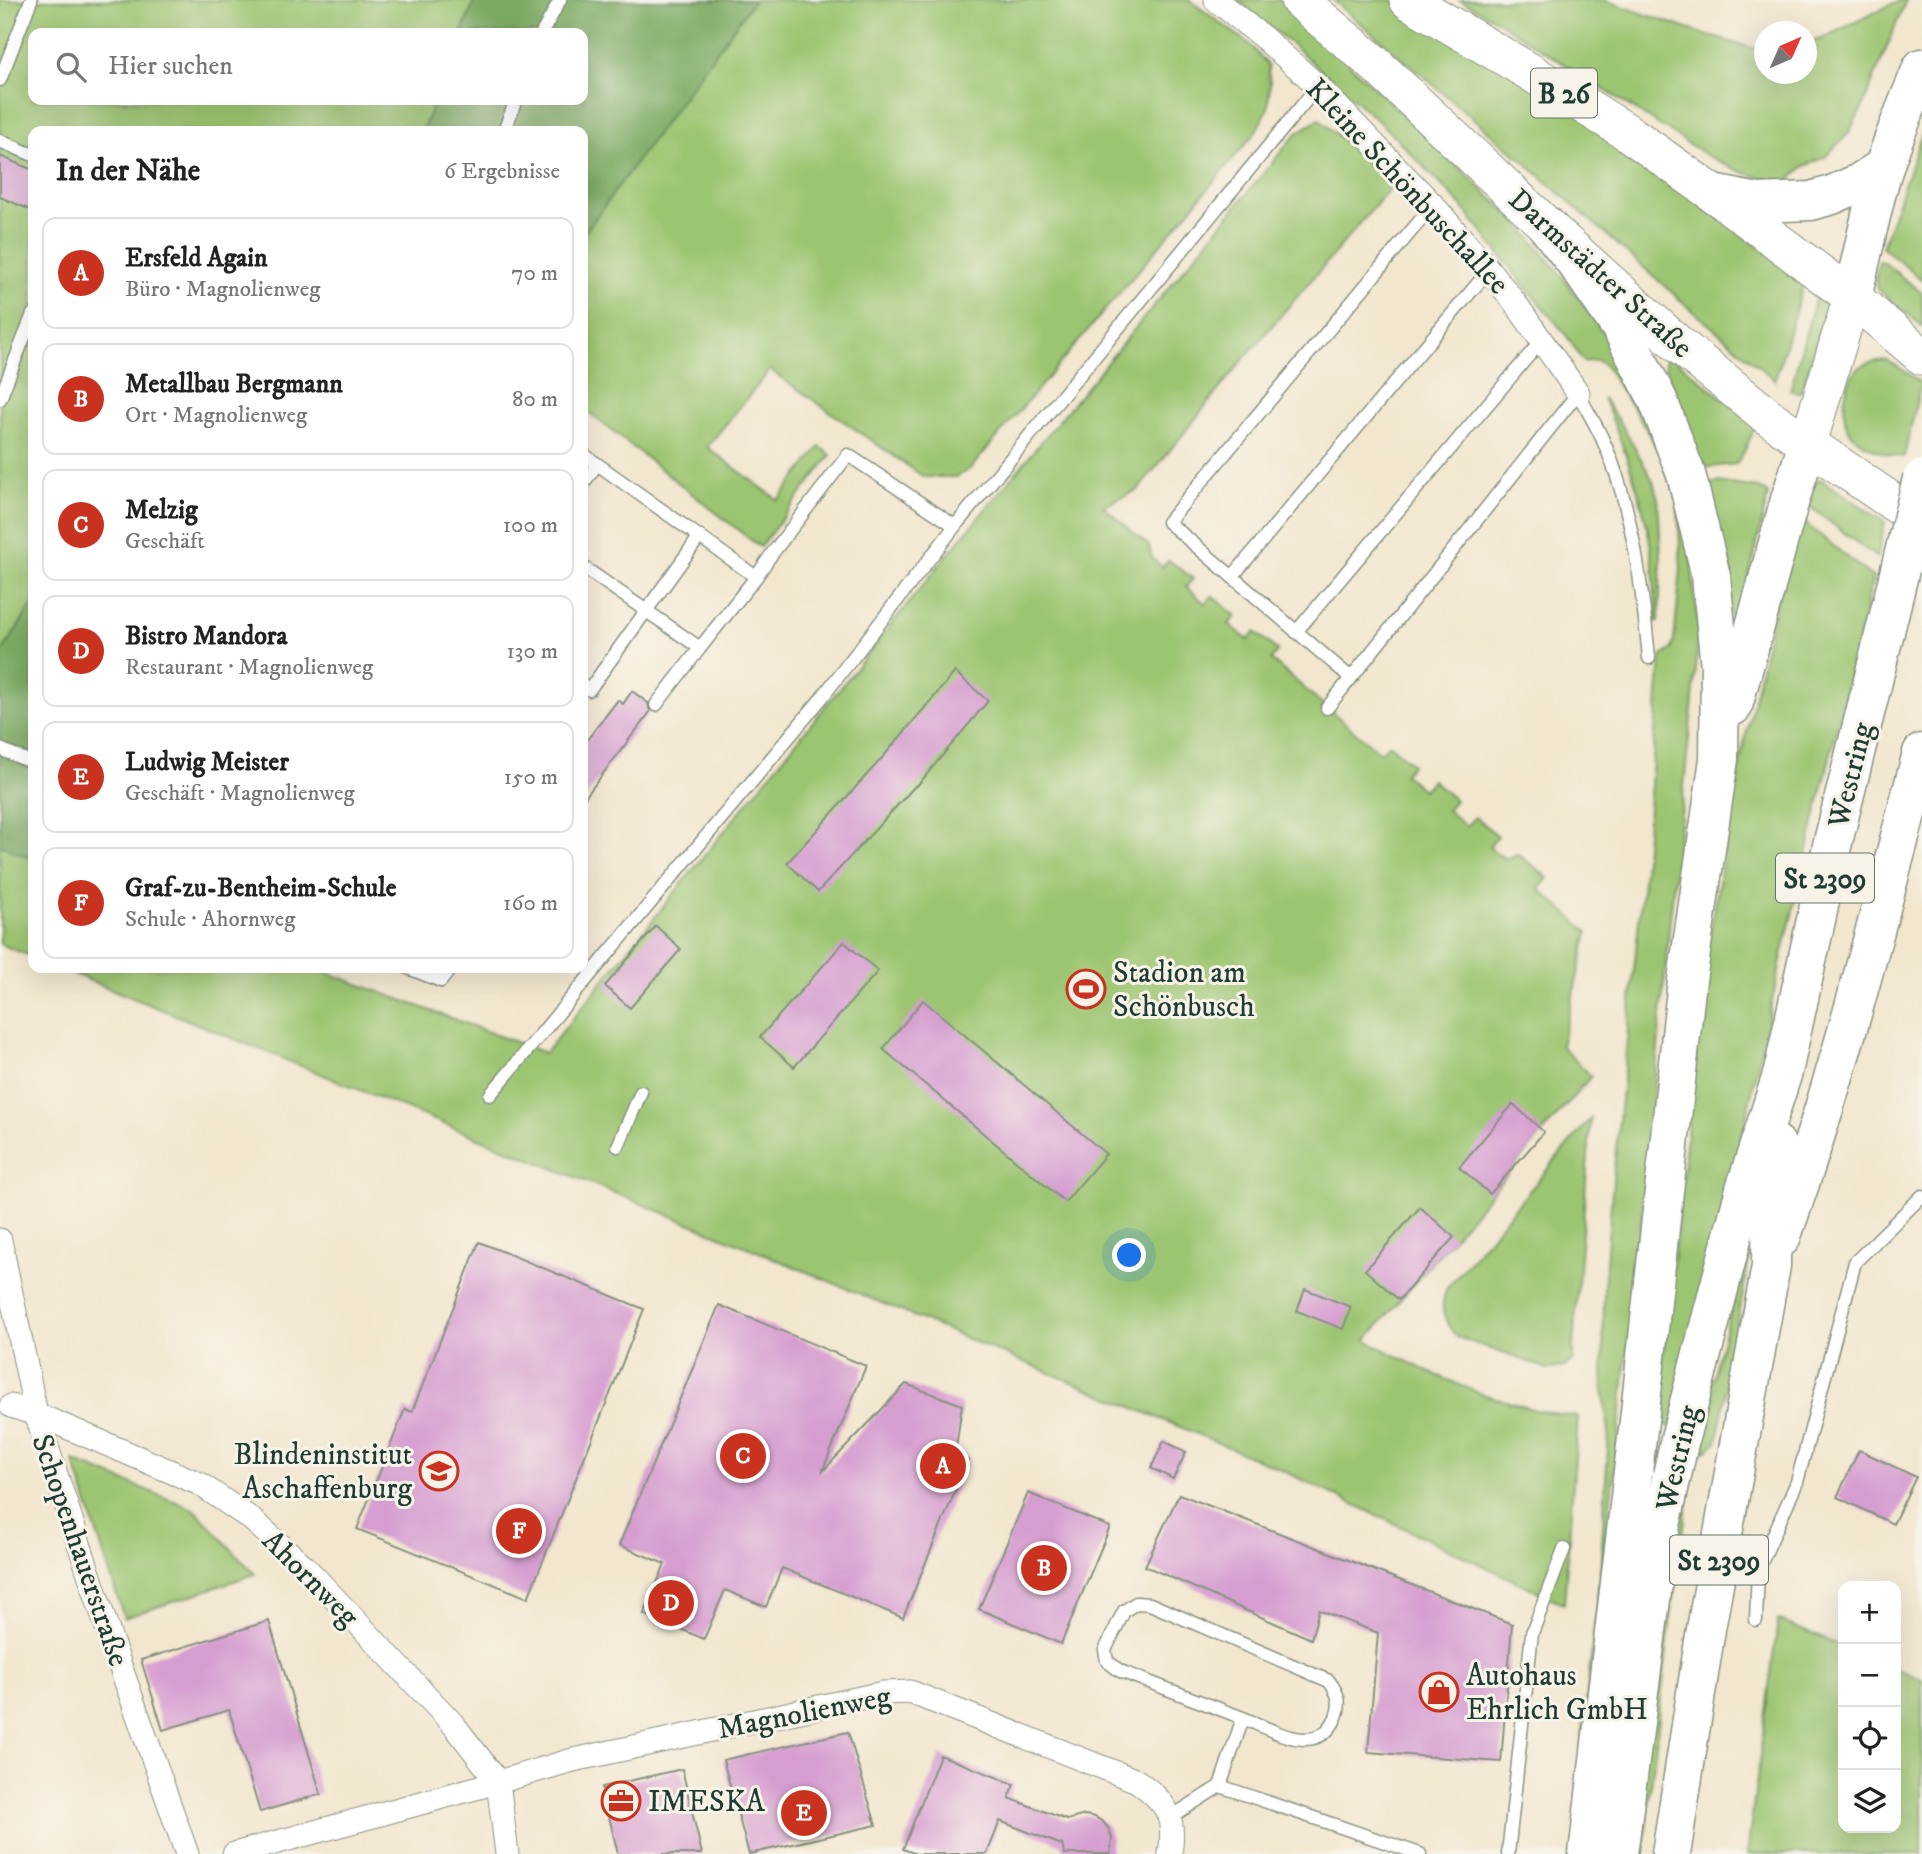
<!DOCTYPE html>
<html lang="de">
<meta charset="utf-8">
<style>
body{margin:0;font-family:"IM FELL DW Pica",serif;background:#f6f6f6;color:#222}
.controls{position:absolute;right:21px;bottom:21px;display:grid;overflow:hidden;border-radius:14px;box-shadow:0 7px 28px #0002}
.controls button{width:63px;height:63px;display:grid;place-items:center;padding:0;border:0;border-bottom:2px solid #e0e0e0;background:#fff;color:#222;font:35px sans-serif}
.compass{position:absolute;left:1754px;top:21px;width:63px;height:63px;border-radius:50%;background:#fff;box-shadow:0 7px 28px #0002;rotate:45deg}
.you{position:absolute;left:1130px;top:1256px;width:24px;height:24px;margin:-18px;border:5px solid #fff;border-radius:50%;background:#1a73e8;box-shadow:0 0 0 10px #1a73e833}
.badge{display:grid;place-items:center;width:46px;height:46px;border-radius:50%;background:#c8321e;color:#fff;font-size:23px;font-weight:700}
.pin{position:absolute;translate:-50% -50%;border:4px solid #fff;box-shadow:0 2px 7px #0006}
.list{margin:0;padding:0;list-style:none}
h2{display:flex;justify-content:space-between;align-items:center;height:91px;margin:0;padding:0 28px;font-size:30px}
h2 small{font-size:23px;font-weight:400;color:#767676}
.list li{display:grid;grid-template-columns:46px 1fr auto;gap:21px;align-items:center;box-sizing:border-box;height:112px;margin:0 14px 14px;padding:0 14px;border:2px solid #e0e0e0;border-radius:14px}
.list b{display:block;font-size:26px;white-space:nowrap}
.list p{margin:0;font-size:23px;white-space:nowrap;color:#767676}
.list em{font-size:23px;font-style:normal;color:#767676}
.icon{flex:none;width:38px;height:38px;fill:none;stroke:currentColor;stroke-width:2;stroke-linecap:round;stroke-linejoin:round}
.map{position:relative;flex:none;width:1922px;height:1854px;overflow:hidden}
.search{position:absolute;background:#fff;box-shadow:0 7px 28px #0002;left:28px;top:28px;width:560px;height:77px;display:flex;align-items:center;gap:18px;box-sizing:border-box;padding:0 24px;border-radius:14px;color:#767676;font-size:26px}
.panel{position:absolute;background:#fff;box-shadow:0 7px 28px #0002;left:28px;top:126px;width:560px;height:847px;border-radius:14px}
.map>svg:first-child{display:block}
.green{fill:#9cc571;stroke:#5e8152;stroke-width:2}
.forest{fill:#7daa63;stroke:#4e744c;stroke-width:2}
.building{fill:#d69dd0}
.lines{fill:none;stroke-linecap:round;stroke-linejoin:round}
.service-casing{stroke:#889281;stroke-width:15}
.minor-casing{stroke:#889281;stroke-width:25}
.primary-casing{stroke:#889281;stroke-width:39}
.trunk-casing{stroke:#889281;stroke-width:41}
.service{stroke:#fff;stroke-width:12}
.minor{stroke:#fff;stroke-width:23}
.primary{stroke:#fff;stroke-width:37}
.trunk{stroke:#fff;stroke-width:38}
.trunk-bridge-casing{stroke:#889281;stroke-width:41;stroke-linecap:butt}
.trunk-bridge{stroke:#fff;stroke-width:38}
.labels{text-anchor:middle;stroke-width:6;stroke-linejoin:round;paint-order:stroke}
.shield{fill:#f7f3e8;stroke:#60746a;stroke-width:2}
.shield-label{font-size:28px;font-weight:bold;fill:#1f3d34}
.street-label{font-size:30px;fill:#1f3d34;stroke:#f7f3e8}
.poi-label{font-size:30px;fill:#1f3d34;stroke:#f7f3e8;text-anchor:start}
</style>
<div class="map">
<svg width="1922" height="1854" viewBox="0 0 1922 1854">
<rect width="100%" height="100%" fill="#f7f3e8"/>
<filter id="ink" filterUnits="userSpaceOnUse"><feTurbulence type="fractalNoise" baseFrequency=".0143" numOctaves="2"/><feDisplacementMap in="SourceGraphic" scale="14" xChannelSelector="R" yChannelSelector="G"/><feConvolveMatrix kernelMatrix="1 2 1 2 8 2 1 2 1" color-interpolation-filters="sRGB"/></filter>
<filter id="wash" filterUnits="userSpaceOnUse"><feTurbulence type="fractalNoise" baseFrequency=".00686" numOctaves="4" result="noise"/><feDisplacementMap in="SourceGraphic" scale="28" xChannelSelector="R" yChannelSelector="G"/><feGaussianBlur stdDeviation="1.57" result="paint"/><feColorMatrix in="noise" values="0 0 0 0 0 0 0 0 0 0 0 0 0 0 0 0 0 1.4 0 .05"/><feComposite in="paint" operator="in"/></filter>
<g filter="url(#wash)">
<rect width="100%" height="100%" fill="#f2e6ce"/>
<g class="green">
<path d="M0 0H475L461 33H33V100H435L422 131H33V604L0 655Z"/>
<path d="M754 0H1189L1248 43 1268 65 1270 83 1268 108 1255 133 971 468 956 477H924L770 370 707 447 778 500 820 447 831 455 760 547 583 408V235Z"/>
<path d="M1237 0H1281L1517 222 1560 273 1633 373 1660 454 1643 424 1606 367C1598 359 1594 360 1584 362L1564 332 1527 289 1462 206 1392 134 1355 100 1295 47Z"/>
<path d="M1333 0H1392L1577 111 1804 281 1775 380 1694 312 1520 158Z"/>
<path d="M1460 0H1604L1702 34 1764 51V74H1806L1807 43 1821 39 1900 0H1906L1862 108 1848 134 1825 157 1803 167 1790 180C1758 182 1730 168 1703 153L1494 19Z"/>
<path d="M1319 119 1393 185 1246 356 1138 490 1103 506 1149 546 1152 558 1162 567 1169 560 1193 579 1186 587 1206 604 1212 596 1236 616 1229 624 1248 640 1255 632 1278 651 1271 660 1380 753 1389 744 1412 764 1404 774 1423 790 1432 780 1455 800 1447 810 1466 826 1475 817 1498 836 1489 847 1505 859 1518 854 1548 878 1539 889 1588 932 1561 1046 1591 1076 1366 1340 1422 1369 1479 1393 1539 1411 1578 1417 1564 1604 1269 1464 706 1230 59 968H315L545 1053 941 563 1296 134Z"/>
<path d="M1922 134V280L1882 247Z"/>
<path d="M1879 261 1883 262 1922 293V326L1877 289 1875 280Z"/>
<path d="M1817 293 1826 304 1825 311 1802 390C1798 394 1795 393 1790 390Z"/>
<path d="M1665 357 1673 358 1756 425 1744 452 1736 464 1701 468 1665 366Z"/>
<path d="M1887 360 1900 368 1921 383 1904 457C1888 456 1860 446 1850 432 1839 417 1844 377 1860 367 1868 362 1877 361 1887 360Z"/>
<path d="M1603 398 1626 432 1652 479 1658 496 1661 558 1659 622 1656 623C1655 591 1654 557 1647 526 1637 481 1621 439 1603 398Z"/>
<path d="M1820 479 1885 522 1877 558 1805 503 1814 484Z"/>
<path d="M1717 482 1758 488 1768 494 1754 557 1736 621 1732 623 1707 485Z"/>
<path d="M1685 502 1698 627 1696 670 1670 920 1645 1184 1619 1430 1578 1778 1601 1561 1609 1431 1603 1390 1604 1287 1614 1169 1644 871 1661 657 1672 649 1674 640 1681 569 1678 505Z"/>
<path d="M1800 519 1873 578 1782 956 1723 1222 1672 1427 1656 1422 1706 958 1739 766 1784 566Z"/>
<path d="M0 845 33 859V957L0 944Z"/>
<path d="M1591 1118 1573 1346V1360L1565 1367 1548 1369 1457 1337C1443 1321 1439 1307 1447 1288Z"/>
<path d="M1760 1194 1717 1442 1694 1460 1673 1598 1643 1854H1632L1673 1535Z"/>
<path d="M74 1461 194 1509 255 1574 124 1618Z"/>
<path d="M1778 1620 1843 1647V1828H1896V1669L1922 1679V1854H1747Z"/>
</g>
<g class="forest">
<path d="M475 0H754L583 235V131H422L435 100H583V33H462Z"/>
<path d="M33 604V859L0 845V655Z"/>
</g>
<g id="blocks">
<g class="building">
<path d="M0 156 33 170V211L0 197Z"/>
<path d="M955 672 988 701 917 786 916 785 818 892 787 863 883 757Z"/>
<path d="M632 691 648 703 650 712 583 800V745L618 700 623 704Z"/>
<path d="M656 926 681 949 630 1008 605 986Z"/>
<path d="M844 942 878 971 794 1067 760 1037Z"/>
<path d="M923 1000 1106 1154 1065 1202 883 1049Z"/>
<path d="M1513 1104 1544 1132 1490 1194 1459 1167Z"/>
<path d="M1420 1207 1454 1237 1399 1300 1365 1270Z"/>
<path d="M479 1242 644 1309 528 1598 357 1529 405 1409 412 1412Z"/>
<path d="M1305 1289 1351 1307 1343 1329 1297 1311Z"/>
<path d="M719 1305 866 1366 822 1472 906 1384 962 1405 955 1455 968 1460 903 1618 782 1568 766 1607 725 1590 704 1639 644 1614 665 1564 619 1545Z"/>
<path d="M1164 1441 1186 1452 1173 1479 1151 1468Z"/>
<path d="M1859 1450 1916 1477 1893 1524 1837 1497Z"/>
<path d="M1028 1493 1110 1527 1061 1644 979 1609Z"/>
<path d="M1179 1494 1512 1624 1501 1762 1368 1752 1378 1633 1319 1610 1311 1639 1145 1566Z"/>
<path d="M269 1621 321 1794 260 1812 229 1710 163 1730 141 1660Z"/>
<path d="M848 1732 876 1825 749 1854 723 1760Z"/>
<path d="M940 1755 1014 1784 1009 1798 1067 1820 1085 1815 1095 1817 1103 1822 1109 1829 1112 1839 1110 1854H1065L1062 1845 1000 1821 987 1854H916L903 1849Z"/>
<path d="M682 1769 702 1854H618L602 1787Z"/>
</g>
</g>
</g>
<g filter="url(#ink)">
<use href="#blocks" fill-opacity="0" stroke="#889281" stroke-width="2"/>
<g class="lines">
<defs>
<g id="service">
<path d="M542 33 560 0"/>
<path d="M0 80 31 0"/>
<path d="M504 131 516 100"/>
<path d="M0 141 33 155"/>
<path d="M1433 205 1168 522 1351 678 1578 393C1585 407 1594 421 1601 436 1632 501 1642 586 1649 658"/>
<path d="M0 399 33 314"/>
<path d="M583 454 756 577 700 648 583 567"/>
<path d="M583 484 597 464"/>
<path d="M756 577 771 555 848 455 955 526 1318 86"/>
<path d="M1232 577 1489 270"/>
<path d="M1296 632 1541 341"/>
<path d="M583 685 589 690 700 536"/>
<path d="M656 705 700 648"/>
<path d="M1327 708 1351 678"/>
<path d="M0 749 33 763"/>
<path d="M408 968 441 981 451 968"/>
<path d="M490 1095 820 700 955 526"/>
<path d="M618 1146 641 1092"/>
<path d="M1756 1620 1758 1570 1797 1482 1855 1262 1922 1196"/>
<path d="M1220 1786 1243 1718C1273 1730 1318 1759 1336 1717 1342 1703 1338 1693 1329 1681L1150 1604 1136 1603 1124 1611 1105 1650 1107 1661 1120 1671 1243 1718"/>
<path d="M1171 1817 1220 1786 1420 1854"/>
<path d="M1508 1854 1532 1633 1564 1549"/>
</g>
<g id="minor">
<path d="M1216 0 1265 39 1318 86 1433 205 1489 270 1516 304 1578 393"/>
<path d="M0 1240 36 1414 110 1637 187 1854"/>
<path d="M11 1406 36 1414 200 1484 251 1519 304 1566 454 1725 498 1782 507 1854"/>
<path d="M234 1854 498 1782 569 1761 883 1693 910 1692 1137 1781C1167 1803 1176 1816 1170 1854"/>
</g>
<g id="primary">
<path d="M1299 0 1375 64 1547 226 1678 344 1770 418 1922 522"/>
<path d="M1408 0 1530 72 1627 132 1714 194 1852 297 1922 356"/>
<path d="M1808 443 1852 297"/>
</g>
<g id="trunk">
<path d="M1714 194 1758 203 1811 201 1832 195 1859 183 1884 167"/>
<path d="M1547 226 1577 264 1622 329 1658 400 1686 474 1711 576 1720 667 1719 759 1687 980 1639 1421 1588 1854"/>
<path d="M1852 297C1863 255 1870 213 1883 170 1894 135 1909 101 1922 68"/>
<path d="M1733 706 1789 503 1808 443"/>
<path d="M1781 1238C1838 1079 1879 916 1922 753"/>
<path d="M1618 1854 1660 1530 1681 1434 1745 1189 1783 1072 1832 846 1872 685"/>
<path d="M1671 1854 1706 1629 1771 1266 1772 1190 1776 1144"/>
</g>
</defs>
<use href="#service" class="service-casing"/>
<use href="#minor" class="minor-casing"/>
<use href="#primary" class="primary-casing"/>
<use href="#trunk" class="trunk-casing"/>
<use href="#service" class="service"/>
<use href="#minor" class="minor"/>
<use href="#primary" class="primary"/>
<use href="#trunk" class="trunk"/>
<defs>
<path id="trunk-bridge" d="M1872 685 1922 479"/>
</defs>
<use href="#trunk-bridge" class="trunk-bridge-casing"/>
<use href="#trunk-bridge" class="trunk-bridge"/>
</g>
</g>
<defs>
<symbol id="stadium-ring" viewBox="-11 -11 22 22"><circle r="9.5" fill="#f7f3e8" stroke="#c8321e" stroke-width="1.5"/><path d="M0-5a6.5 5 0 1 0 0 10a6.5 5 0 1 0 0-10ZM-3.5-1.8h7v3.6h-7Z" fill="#c8321e"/></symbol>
<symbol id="school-ring" viewBox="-11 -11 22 22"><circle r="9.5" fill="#f7f3e8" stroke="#c8321e" stroke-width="1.5"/><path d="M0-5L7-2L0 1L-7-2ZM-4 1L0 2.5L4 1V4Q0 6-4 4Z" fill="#c8321e"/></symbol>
<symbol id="shop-ring" viewBox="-11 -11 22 22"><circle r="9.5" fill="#f7f3e8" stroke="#c8321e" stroke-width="1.5"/><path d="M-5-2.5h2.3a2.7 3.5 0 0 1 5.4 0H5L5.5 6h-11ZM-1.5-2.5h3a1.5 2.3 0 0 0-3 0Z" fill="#c8321e"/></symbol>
<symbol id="office-ring" viewBox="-11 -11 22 22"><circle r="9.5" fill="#f7f3e8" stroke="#c8321e" stroke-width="1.5"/><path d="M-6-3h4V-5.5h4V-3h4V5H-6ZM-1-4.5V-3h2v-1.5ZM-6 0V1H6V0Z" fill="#c8321e"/></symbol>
</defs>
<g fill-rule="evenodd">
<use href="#stadium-ring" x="1064" y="967" width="44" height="44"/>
<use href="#school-ring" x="417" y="1449" width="44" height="44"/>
<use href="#shop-ring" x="1417" y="1670" width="44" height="44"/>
<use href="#office-ring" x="599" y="1779" width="44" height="44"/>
</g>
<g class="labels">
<g class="shield">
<rect x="1531" y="68.5" width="66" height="49" rx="5"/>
<rect x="1776" y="853.5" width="98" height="49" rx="5"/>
<rect x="1670" y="1535.5" width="98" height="49" rx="5"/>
</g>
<g class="shield-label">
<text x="1564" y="103">B 26</text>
<text x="1825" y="888">St 2309</text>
<text x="1719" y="1570">St 2309</text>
</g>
<g class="street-label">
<text transform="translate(1408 186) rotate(47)" y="10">Kleine Schönbuschallee</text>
<text transform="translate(1601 273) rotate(42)" y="10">Darmstädter Straße</text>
<text transform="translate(1850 775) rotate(-76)" y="10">Westring</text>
<text transform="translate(1677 1458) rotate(-77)" y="10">Westring</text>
<text transform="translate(81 1550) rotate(71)" y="10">Schopenhauerstraße</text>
<text transform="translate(311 1578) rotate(45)" y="10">Ahornweg</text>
<text transform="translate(804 1712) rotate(-11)" y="10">Magnolienweg</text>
</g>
<g class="poi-label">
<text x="1113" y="982">Stadion am<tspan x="1113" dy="34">Schönbusch</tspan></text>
<text x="412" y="1464" text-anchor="end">Blindeninstitut<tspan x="412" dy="34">Aschaffenburg</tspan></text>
<text x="1466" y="1685">Autohaus<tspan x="1466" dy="34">Ehrlich GmbH</tspan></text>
<text x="648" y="1811">IMESKA</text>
</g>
</g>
</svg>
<div class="controls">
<button>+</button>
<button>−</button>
<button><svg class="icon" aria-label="locate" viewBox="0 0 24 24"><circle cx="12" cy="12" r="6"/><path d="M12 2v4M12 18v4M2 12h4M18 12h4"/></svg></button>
<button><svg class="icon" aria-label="layers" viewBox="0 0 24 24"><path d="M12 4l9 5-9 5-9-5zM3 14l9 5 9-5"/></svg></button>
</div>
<svg class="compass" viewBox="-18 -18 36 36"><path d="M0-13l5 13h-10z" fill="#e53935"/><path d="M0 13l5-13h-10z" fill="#767676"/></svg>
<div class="you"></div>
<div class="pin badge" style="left:943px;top:1466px">A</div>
<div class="pin badge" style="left:1044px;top:1568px">B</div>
<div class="pin badge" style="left:743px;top:1456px">C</div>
<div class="pin badge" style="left:671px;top:1603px">D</div>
<div class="pin badge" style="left:804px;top:1813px">E</div>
<div class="pin badge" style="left:519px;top:1531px">F</div>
<div class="search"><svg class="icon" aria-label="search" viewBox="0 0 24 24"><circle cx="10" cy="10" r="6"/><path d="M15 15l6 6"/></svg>Hier suchen</div>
<section class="panel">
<h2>In der Nähe<small>6 Ergebnisse</small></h2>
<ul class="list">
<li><span class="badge">A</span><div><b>Ersfeld Again</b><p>Büro · Magnolienweg</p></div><em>70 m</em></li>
<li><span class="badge">B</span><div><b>Metallbau Bergmann</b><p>Ort · Magnolienweg</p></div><em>80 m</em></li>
<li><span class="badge">C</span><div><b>Melzig</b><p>Geschäft</p></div><em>100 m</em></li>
<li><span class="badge">D</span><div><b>Bistro Mandora</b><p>Restaurant · Magnolienweg</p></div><em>130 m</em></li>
<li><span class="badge">E</span><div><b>Ludwig Meister</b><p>Geschäft · Magnolienweg</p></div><em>150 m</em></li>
<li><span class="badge">F</span><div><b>Graf-zu-Bentheim-Schule</b><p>Schule · Ahornweg</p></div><em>160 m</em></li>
</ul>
</section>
</div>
